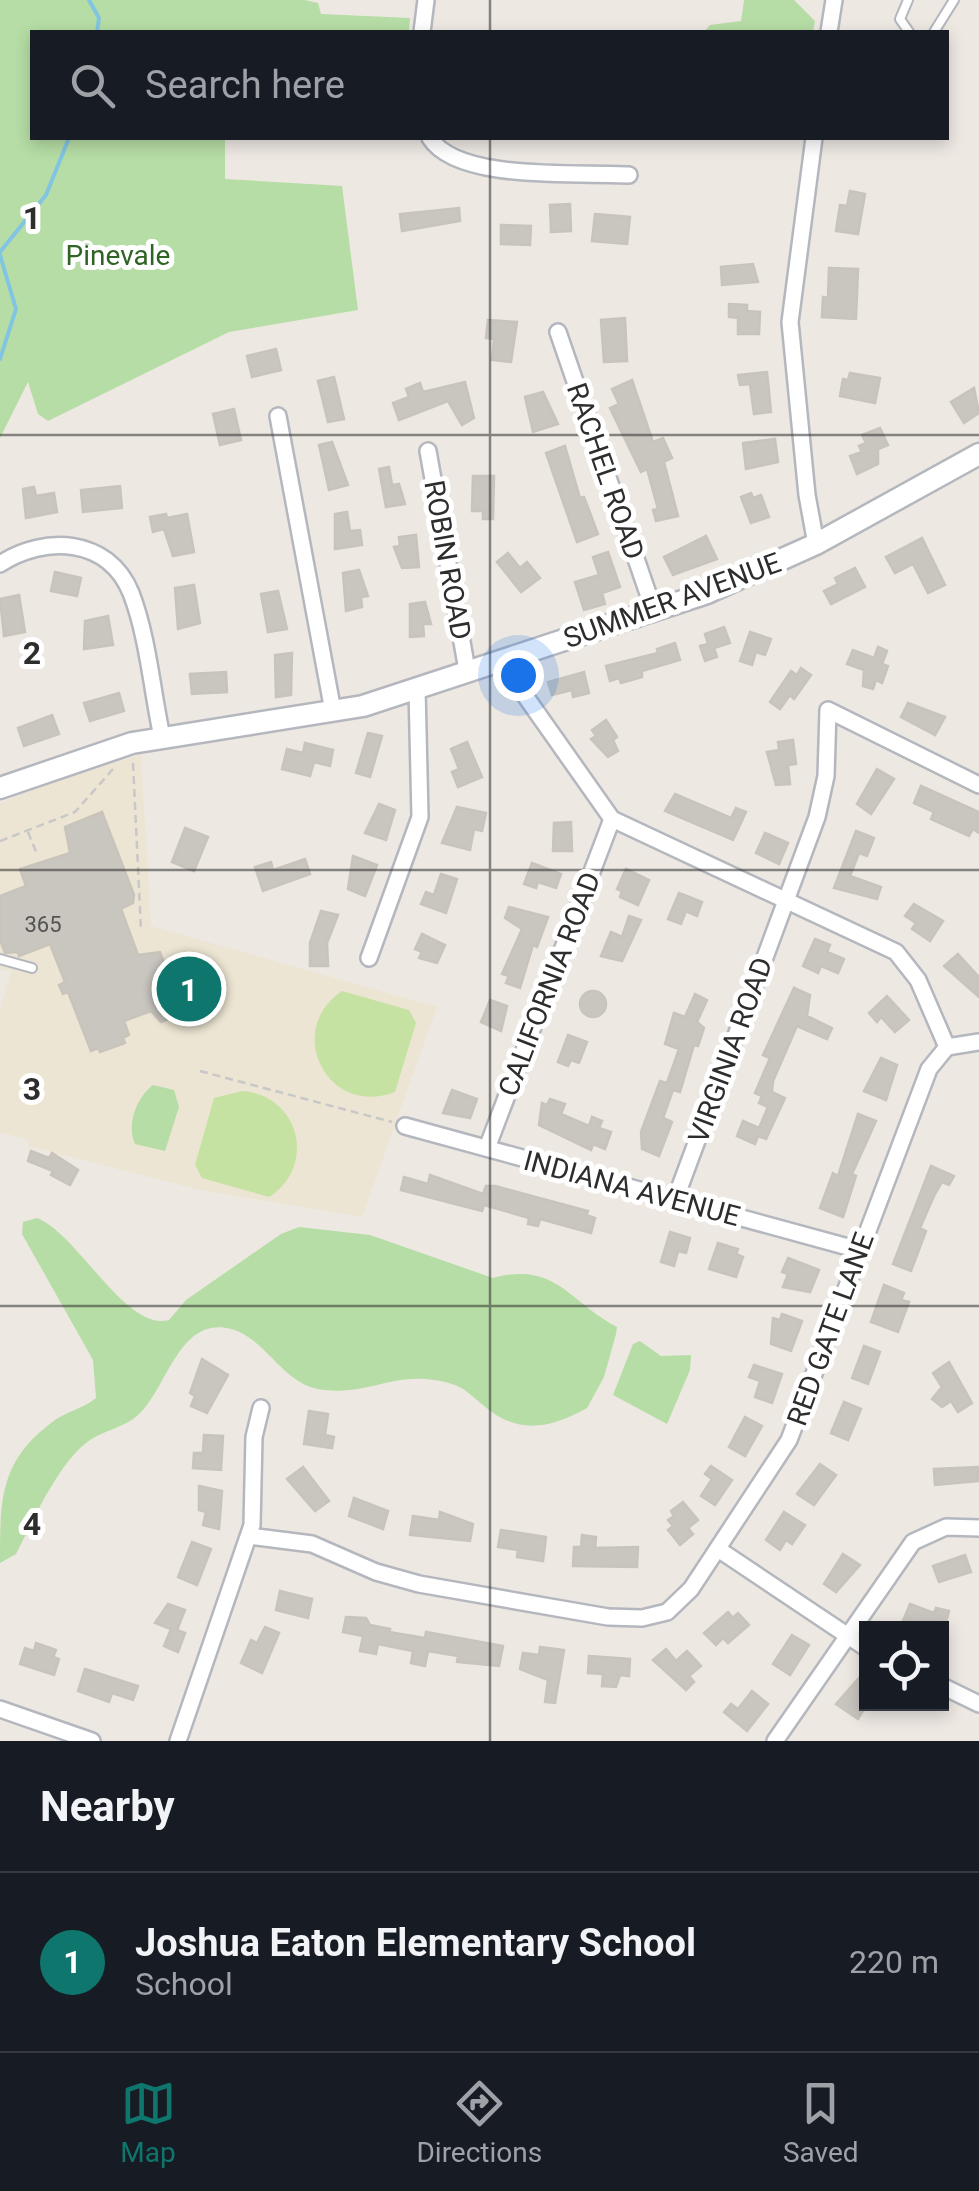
<!DOCTYPE html>
<style>
body{margin:0;font-family:Roboto,sans-serif;background:#20242c;color:#f1f3f6}
.controls{position:absolute;right:30px;bottom:30px;display:grid;overflow:hidden;border-radius:0px;box-shadow:0 5px 15px #0003}
.controls button{width:90px;height:90px;display:grid;place-items:center;padding:0;border:0;border-bottom:2px solid #363941;background:#171b24;color:#f1f3f6;font:50px sans-serif}
.you{position:absolute;left:518px;top:675px;width:35px;height:35px;margin:-25px;border:8px solid #fff;border-radius:50%;background:#1a73e8;box-shadow:0 0 0 15px #1a73e833}
.badge{display:grid;place-items:center;width:65px;height:65px;border-radius:50%;background:#0f766e;color:#fff;font-size:32px;font-weight:700}
.pin{position:absolute;translate:-50% -50%;border:5px solid #fff;box-shadow:0 2px 10px #0006}
.list{margin:0;padding:0;list-style:none}
h2{display:flex;justify-content:space-between;align-items:center;height:130px;margin:0;padding:0 40px;font-size:42px}
h2 small{font-size:32px;font-weight:400;color:#9ea1a6}
.list li{display:grid;grid-template-columns:65px 1fr auto;gap:30px;align-items:center;box-sizing:border-box;height:180px;padding:0 40px;border-top:2px solid #363941}
.list b{display:block;font-size:38px;white-space:nowrap}
.list p{margin:0;font-size:32px;white-space:nowrap;color:#9ea1a6}
.list em{font-size:32px;font-style:normal;color:#9ea1a6}
.icon{flex:none;width:55px;height:55px;fill:none;stroke:currentColor;stroke-width:2;stroke-linecap:round;stroke-linejoin:round}
.map{position:relative;flex:none;width:979px;height:1741px;overflow:hidden}
.search{position:absolute;background:#171b24;box-shadow:0 5px 15px #0003;left:30px;right:30px;top:30px;height:110px;display:flex;align-items:center;gap:25px;box-sizing:border-box;padding:0 35px;border-radius:0px;color:#9ea1a6;font-size:38px}
.sheet{height:310px;background:#171b24}
nav{display:flex;justify-content:space-around;align-items:center;box-sizing:border-box;height:140px;border-top:2px solid #363941;background:#171b24;font-size:28px;color:#9ea1a6}
nav a{display:grid;justify-items:center;gap:5px}
nav .on{color:#0f766e}
.map>svg:first-child{display:block}
.education{fill:#ece5d3}
.green{fill:#b6dda5}
.pitch{fill:#c5e2a2}
.lines{fill:none;stroke-linecap:round;stroke-linejoin:round}
.stream{stroke:#81c5e2;stroke-width:4}
.building{fill:#c9c6c0;stroke:#c8c4bb;stroke-width:2.5}
.service-casing{stroke:#b5b7bf;stroke-width:12}
.minor-casing{stroke:#b5b7bf;stroke-width:20}
.tertiary-casing{stroke:#b5b7bf;stroke-width:25}
.path{stroke:#c8c8c8;stroke-width:2.5;stroke-dasharray:8 5;stroke-linecap:butt}
.service{stroke:#fff;stroke-width:8}
.minor{stroke:#fff;stroke-width:15}
.tertiary{stroke:#fff;stroke-width:20}
.grid{fill:none;stroke:#2d2d2d;stroke-width:2.5;stroke-opacity:0.55}
.labels{text-anchor:middle;stroke-width:10;stroke-linejoin:round;paint-order:stroke}
.number-label{font-size:22px;fill:#545352}
.park-label{font-size:28px;fill:#2f6424;stroke:#fff}
.street-label{font-size:28px;fill:#2d2d2d;stroke:#fff}
.grid-label{font-size:32px;text-anchor:middle;font-weight:bold;fill:#2d2d2d;stroke:#fff;stroke-width:10;stroke-linejoin:round;paint-order:stroke}
</style>
<div class="map">
<svg width="979" height="1741" viewBox="0 0 979 1741">
<rect width="100%" height="100%" fill="#ede8e2"/>
<path class="education" d="M141 755 151 926 437 1007 362 1217 200 1190 28 1146 29 1140 0 1132V1010L11 971 0 969V803L76 773Z"/>
<g class="green">
<path d="M0 0H305L318 3 321 14 410 18 409 32H32V138H225V179L342 186 358 310 229 332 48 421 38 414 28 382 0 438Z"/>
<path d="M744 0H794L815 21 813 32H704L710 25 741 21Z"/>
<path d="M153 1085 174 1090 179 1107 165 1151 135 1144C126 1124 137 1097 153 1085Z"/>
<path d="M37 1218C78 1234 126 1332 169 1320L186 1300 281 1234 299 1227 370 1235 493 1278C556 1261 568 1301 617 1327L616 1334 604 1377 587 1408C550 1429 516 1435 483 1405 473 1397 465 1388 452 1384 396 1368 376 1395 325 1390 283 1387 268 1339 231 1329 178 1315 167 1391 137 1416 126 1426 104 1431 90 1440 59 1461 33 1521 16 1554L0 1563C0 1497 0 1460 55 1420 68 1411 84 1408 96 1398L93 1360 22 1234 23 1222Z"/>
<path d="M640 1341 661 1356 691 1355 690 1370 667 1424 613 1395 633 1344Z"/>
</g>
<g class="pitch">
<path d="M342 991 409 1010 416 1023 395 1092C328 1118 283 1031 342 991Z"/>
<path d="M242 1091C300 1095 317 1166 269 1197L202 1178 195 1165 214 1098Z"/>
</g>
<g class="lines">
<g class="stream">
<path d="M89 0 99 18 97 32"/>
<path d="M0 252 46 195 69 138"/>
<path d="M0 255 16 309 0 359"/>
</g>
</g>
<g class="building">
<path d="M850 191 865 194 858 234 836 231 840 205 847 206Z"/>
<path d="M570 204 571 231 551 232 550 205Z"/>
<path d="M459 208 460 221 402 231 400 214Z"/>
<path d="M595 214 630 217 627 244 592 241Z"/>
<path d="M501 225 531 226 530 245 501 244Z"/>
<path d="M753 264 758 282 722 285 721 267Z"/>
<path d="M829 268 858 269 856 319 822 317 823 297 828 298Z"/>
<path d="M729 304 747 305V311L760 312 759 334H738V318L729 317Z"/>
<path d="M625 318 627 361 604 362 601 320Z"/>
<path d="M488 320 517 322 511 362 492 360 494 339 486 338Z"/>
<path d="M276 349 281 370 252 377 247 356Z"/>
<path d="M767 372 771 412 754 414 750 384 740 385 738 375Z"/>
<path d="M850 373 880 378 875 403 840 396 843 379 848 380Z"/>
<path d="M334 377 344 419 328 422 318 381Z"/>
<path d="M632 380 653 442 663 438 672 458 664 462 678 516 656 521 653 510 658 509 647 469 641 472 610 408 619 404 612 389Z"/>
<path d="M465 382 474 418 462 425 448 401 399 420 393 403 409 397 406 389 420 383 423 392Z"/>
<path d="M974 388 979 413 964 423 951 402Z"/>
<path d="M543 392 558 424 533 432 525 397Z"/>
<path d="M234 409 241 440 220 445 213 414Z"/>
<path d="M880 428 888 445 878 449V464L857 474 850 456 862 452 859 446 866 443 862 435Z"/>
<path d="M775 439 778 462 746 469 743 443Z"/>
<path d="M332 442 348 485 329 490 319 445Z"/>
<path d="M565 446 580 498 584 497 598 534 577 542 546 453Z"/>
<path d="M389 467 392 485 399 484 405 504 386 507 379 469Z"/>
<path d="M473 476H494L493 519H483V511H472Z"/>
<path d="M120 486 122 508 83 512 81 490Z"/>
<path d="M34 487 36 496 54 493 57 512 26 518 23 489Z"/>
<path d="M751 493 753 498 761 495 769 517 751 523 741 497Z"/>
<path d="M347 512 350 531 360 530 362 545 335 549V514Z"/>
<path d="M166 514 167 518 187 514 194 552 173 556 164 529 153 532 150 517Z"/>
<path d="M416 535 419 567 402 568 394 547 400 546 399 537Z"/>
<path d="M706 536 717 559 673 575 664 557Z"/>
<path d="M922 538 945 585 928 593 913 564 895 573 886 557Z"/>
<path d="M608 552 620 587 602 593 605 604 584 610 575 582 599 575 593 557Z"/>
<path d="M508 553 520 568 527 562 540 578 521 592 497 562Z"/>
<path d="M855 568 865 587 831 604 824 591 838 584 835 578Z"/>
<path d="M359 570 368 596 361 597 362 607 346 611 343 573Z"/>
<path d="M55 572 81 578 77 596 51 591Z"/>
<path d="M194 585 200 623 178 629 175 588Z"/>
<path d="M278 591 287 629 268 632 261 594Z"/>
<path d="M19 595 25 632 4 636 0 599Z"/>
<path d="M425 602 431 624H423L424 636 410 637V604Z"/>
<path d="M108 616 113 645 84 649 85 621Z"/>
<path d="M724 627 730 643 714 648 717 657 705 661 700 646 708 644 705 634Z"/>
<path d="M750 632 771 639 765 655 756 652 752 665 740 661Z"/>
<path d="M675 643 680 660 642 671V677L621 683 619 678 610 681 606 666 658 653 657 649Z"/>
<path d="M878 647 887 651 882 664 888 666 882 683 876 680 873 689 863 686 864 670 847 664 853 650 874 658Z"/>
<path d="M292 653 291 695 276 697 275 655Z"/>
<path d="M801 668 811 675 794 699 790 695 780 709 770 702 791 671 797 675Z"/>
<path d="M226 672 227 692 192 694 190 674Z"/>
<path d="M584 672 589 693 573 697 572 690 552 695 548 682Z"/>
<path d="M119 693 124 711 90 721 84 703Z"/>
<path d="M908 703 945 717 935 735 901 717Z"/>
<path d="M52 715 59 734 24 746 18 728Z"/>
<path d="M606 720 617 737 613 740 618 751 608 757 591 739 596 736 592 730Z"/>
<path d="M368 733 382 736 370 777 356 773Z"/>
<path d="M793 740 796 764 788 765 790 784 776 785 767 752 779 750 778 742Z"/>
<path d="M467 742 482 777 458 787 452 772 459 769 451 749Z"/>
<path d="M305 743 333 750 330 766 314 762 310 776 282 769 287 749 303 753Z"/>
<path d="M877 769 894 779 871 814 857 804Z"/>
<path d="M921 786 979 812V833L973 829 969 836 931 819 934 812 914 803Z"/>
<path d="M675 794 731 818 736 808 746 812 733 840 665 811Z"/>
<path d="M379 804 395 810 386 840 365 833Z"/>
<path d="M457 807 486 813 482 831 474 829 470 850 442 843Z"/>
<path d="M102 812 134 895 133 903 121 909 138 955 160 952 183 1013 161 1022 151 1011 124 1021 129 1035 123 1038 125 1043 100 1052 98 1048 91 1051 68 992 63 994 59 985 65 982 50 944 19 956 18 952 5 953 0 940V896L26 886 20 869 70 853 65 827Z"/>
<path d="M571 822 572 851H553L554 823Z"/>
<path d="M185 828 208 837 194 871 172 862Z"/>
<path d="M856 831 874 838 867 856 859 853 850 876 881 887 877 899 834 888Z"/>
<path d="M765 833 788 843 779 864 756 853Z"/>
<path d="M353 856 377 865 365 896 348 889Z"/>
<path d="M305 859 310 874 263 891 255 867 271 862 273 870Z"/>
<path d="M532 863 561 874 556 888 538 882 536 888 524 884Z"/>
<path d="M626 869 649 880 638 905 620 897 622 891 617 889Z"/>
<path d="M441 874 457 879 446 913 421 904 426 892 434 895Z"/>
<path d="M679 893 702 902 697 916 686 911 681 924 668 919Z"/>
<path d="M914 904 943 921 930 941 912 929 916 923 905 916Z"/>
<path d="M509 907 548 917 537 947 533 945 520 988 506 983 509 976 502 974 522 929 505 918Z"/>
<path d="M321 911 338 915 327 943 328 966H310V943Z"/>
<path d="M629 916 641 920 622 961 601 956 611 932 622 937Z"/>
<path d="M422 934 445 945 437 963 419 958 422 952 415 949Z"/>
<path d="M815 939 830 945 827 952 844 959 838 973 821 966 818 973 803 966Z"/>
<path d="M958 954 979 977V997L944 966Z"/>
<path d="M794 988 810 995 807 1016 832 1028 827 1039 797 1026 773 1081 772 1092 785 1098 766 1139 758 1136 755 1144 737 1136 743 1121 759 1128 768 1107 759 1103 762 1096 755 1093 770 1058 763 1055Z"/>
<circle cx="593" cy="1004" r="13"/>
<path d="M695 994 707 1000 697 1022 704 1028 698 1046 694 1045 680 1092 673 1090 663 1118 672 1122 659 1156 642 1149 641 1132 660 1081 667 1083 679 1049 665 1044 674 1013 685 1017Z"/>
<path d="M887 996 909 1020 895 1032 881 1017 877 1022 869 1013Z"/>
<path d="M490 1000 507 1006 501 1031 481 1022Z"/>
<path d="M568 1035 587 1042 579 1063 571 1060 568 1066 558 1062Z"/>
<path d="M881 1058 897 1065 886 1100 864 1091Z"/>
<path d="M452 1090 477 1099 470 1118 443 1113Z"/>
<path d="M550 1099 565 1104 561 1114 589 1126 592 1117 602 1121 599 1128 611 1132 605 1149 593 1144 591 1150 539 1125 542 1103 547 1105Z"/>
<path d="M858 1114 876 1121 852 1174 856 1176 843 1217 820 1208 833 1173 838 1176Z"/>
<path d="M31 1151 49 1158 52 1153 78 1170 70 1185 51 1175 53 1171 28 1161Z"/>
<path d="M931 1166 954 1176 949 1185 942 1182 934 1196 920 1228 926 1231 911 1271 893 1264Z"/>
<path d="M430 1175 483 1194 486 1186H495L588 1211 586 1215 595 1218 591 1233 540 1219 538 1226 528 1224 529 1218 484 1205 482 1211 401 1190 404 1177 428 1184Z"/>
<path d="M670 1232 690 1238 686 1253 678 1251 674 1266 661 1262Z"/>
<path d="M718 1243 738 1249 736 1254 743 1257 736 1277 709 1269Z"/>
<path d="M788 1258 819 1270 810 1292 783 1287 788 1274 782 1272Z"/>
<path d="M884 1285 904 1293 901 1300 909 1302 898 1332 871 1322Z"/>
<path d="M782 1314 802 1321 791 1351 771 1344 773 1318 780 1320Z"/>
<path d="M864 1346 880 1352 868 1384 852 1378Z"/>
<path d="M202 1359 228 1375 207 1413 191 1406 195 1396 190 1393Z"/>
<path d="M949 1362 972 1403 958 1412 951 1401 942 1407 932 1399 942 1387 933 1373Z"/>
<path d="M754 1365 782 1374 772 1403 755 1397 760 1381 749 1377Z"/>
<path d="M844 1402 861 1409 848 1440 831 1433Z"/>
<path d="M309 1411 328 1414 325 1435 334 1437 332 1448 304 1444Z"/>
<path d="M745 1417 762 1426 745 1456 729 1447Z"/>
<path d="M204 1435 223 1436 221 1470 193 1468 194 1453H203Z"/>
<path d="M820 1464 836 1475 814 1505 797 1494Z"/>
<path d="M711 1466 732 1480 715 1505 701 1496 712 1479 705 1474Z"/>
<path d="M303 1467 329 1501 315 1511 287 1479Z"/>
<path d="M978 1467V1481L935 1485 934 1469Z"/>
<path d="M199 1486 222 1491 219 1529 203 1525 206 1512 199 1510Z"/>
<path d="M354 1498 388 1511 383 1529 349 1516Z"/>
<path d="M683 1502 698 1520 688 1528 693 1534 680 1545 668 1530 673 1526 668 1520 674 1516 671 1511Z"/>
<path d="M440 1512 473 1524 470 1541 410 1535 413 1516 439 1520Z"/>
<path d="M784 1512 805 1525 792 1544 786 1540 780 1550 766 1540Z"/>
<path d="M501 1530 546 1537 543 1561 517 1557 518 1550 498 1547Z"/>
<path d="M582 1535 596 1537 595 1548 638 1547 637 1567 573 1566 574 1547H581Z"/>
<path d="M192 1542 211 1549 197 1585 178 1577Z"/>
<path d="M843 1554 860 1565 836 1592 824 1584Z"/>
<path d="M965 1555 971 1572 939 1582 933 1566Z"/>
<path d="M280 1591 312 1599 308 1618 276 1610Z"/>
<path d="M168 1604 185 1610 177 1630 185 1633 178 1652 164 1646 171 1629 155 1623Z"/>
<path d="M910 1604 934 1613 936 1608 949 1611 945 1626 934 1622 932 1628H900Z"/>
<path d="M728 1612 733 1618 738 1613 749 1625 728 1643 723 1638 716 1645 704 1633Z"/>
<path d="M346 1617 366 1618 370 1625 390 1629 389 1632 425 1638 426 1632 503 1646 499 1666 457 1662 458 1656 428 1651 425 1666 411 1663 413 1651 378 1644 376 1654 360 1651 363 1636 343 1632Z"/>
<path d="M265 1627 279 1633 262 1673 241 1663 251 1640 257 1643Z"/>
<path d="M792 1635 809 1645 790 1675 773 1664Z"/>
<path d="M36 1643 56 1650 53 1657 59 1659 54 1675 20 1664 25 1648 34 1651Z"/>
<path d="M540 1647 564 1650 555 1703 545 1702 548 1680 520 1669 523 1653 539 1655Z"/>
<path d="M666 1649 676 1661 687 1651 701 1666 689 1676 694 1682 686 1690 653 1660Z"/>
<path d="M589 1656 630 1659 629 1676 620 1675 616 1687 602 1686 603 1674 588 1673Z"/>
<path d="M85 1669 138 1686 133 1700 112 1693 109 1702 78 1691Z"/>
<path d="M859 1678 866 1684V1706L858 1719 836 1704Z"/>
<path d="M752 1691 768 1704 747 1731 724 1712 731 1704 738 1709Z"/>
</g>
<g class="lines">
<defs>
<g id="service">
<path d="M908 0 900 19 909 32"/>
<path d="M934 32 954 0"/>
<path d="M0 959 32 968"/>
</g>
<g id="minor">
<path d="M422 32 426 0"/>
<path d="M829 32 834 0"/>
<path d="M430 138C458 182 578 172 629 175"/>
<path d="M814 138 790 322 807 495 816 544"/>
<path d="M558 332 654 611"/>
<path d="M278 416 333 711"/>
<path d="M428 451 467 670"/>
<path d="M0 564C44 535 108 537 131 593 148 637 152 691 162 737"/>
<path d="M506 659 526 697 612 819 896 952 918 980 947 1047"/>
<path d="M369 958 420 817 417 689"/>
<path d="M405 1126 859 1250"/>
<path d="M487 1148 612 819"/>
<path d="M675 1200 817 817 826 776 828 710 979 785"/>
<path d="M249 1536 312 1544 376 1572 419 1584 608 1617 642 1618 667 1612 691 1589 789 1440 929 1069 947 1047 979 1042"/>
<path d="M718 1549 866 1648"/>
<path d="M942 1686 979 1704"/>
<path d="M0 1709 92 1741"/>
<path d="M178 1741 252 1525 254 1437 261 1408"/>
<path d="M775 1741 913 1542 946 1527 979 1528"/>
</g>
<path id="tertiary" d="M0 788 132 743 363 706 707 593 816 544 979 454"/>
</defs>
<use href="#service" class="service-casing"/>
<use href="#minor" class="minor-casing"/>
<use href="#tertiary" class="tertiary-casing"/>
<g class="path">
<path d="M133 763 141 931"/>
<path d="M28 832 37 854"/>
<path d="M0 841 75 812 113 769"/>
<path d="M200 1071 392 1122"/>
</g>
<use href="#service" class="service"/>
<use href="#minor" class="minor"/>
<use href="#tertiary" class="tertiary"/>
</g>
<path class="grid" d="M490 0V32M490 138V1741M0 435H979M0 870H979M0 1306H979"/>
<g class="labels">
<g class="number-label">
<text x="43" y="932">365</text>
</g>
<g class="park-label">
<text x="118" y="265">Pinevale</text>
</g>
<g class="street-label">
<text transform="translate(606 471) rotate(71)" y="10">RACHEL ROAD</text>
<text transform="translate(448 560) rotate(80)" y="10">ROBIN ROAD</text>
<text transform="translate(672 600) rotate(-20)" y="10">SUMMER AVENUE</text>
<text transform="translate(549 984) rotate(-69)" y="10">CALIFORNIA ROAD</text>
<text transform="translate(730 1050) rotate(-70)" y="10">VIRGINIA ROAD</text>
<text transform="translate(632 1188) rotate(15)" y="10">INDIANA AVENUE</text>
<text transform="translate(830 1329) rotate(-70)" y="10">RED GATE LANE</text>
</g>
</g>
<g class="grid-label">
<text x="32" y="229">1</text>
<text x="32" y="664">2</text>
<text x="32" y="1100">3</text>
<text x="32" y="1535">4</text>
</g>
</svg>
<div class="controls">
<button><svg class="icon" aria-label="locate" viewBox="0 0 24 24"><circle cx="12" cy="12" r="6"/><path d="M12 2v4M12 18v4M2 12h4M18 12h4"/></svg></button>
</div>
<div class="you"></div>
<div class="pin badge" style="left:189px;top:989px">1</div>
<div class="search"><svg class="icon" aria-label="search" viewBox="0 0 24 24"><circle cx="10" cy="10" r="6"/><path d="M15 15l6 6"/></svg>Search here</div>
</div>
<section class="sheet">
<h2>Nearby<small></small></h2>
<ul class="list">
<li><span class="badge">1</span><div><b>Joshua Eaton Elementary School</b><p>School</p></div><em>220 m</em></li>
</ul>
</section>
<nav>
<a class="on"><svg class="icon" aria-label="map" viewBox="0 0 24 24"><path d="M3 6l6-2 6 2 6-2v14l-6 2-6-2-6 2zM9 4v14M15 6v14"/></svg>Map</a>
<a><svg class="icon" aria-label="directions" viewBox="0 0 24 24"><path d="M12 3l9 9-9 9-9-9zM9 14v-3h6M13 9l2 2-2 2"/></svg>Directions</a>
<a><svg class="icon" aria-label="saved" viewBox="0 0 24 24"><path d="M7 4h10v16l-5-4-5 4z"/></svg>Saved</a>
</nav>
